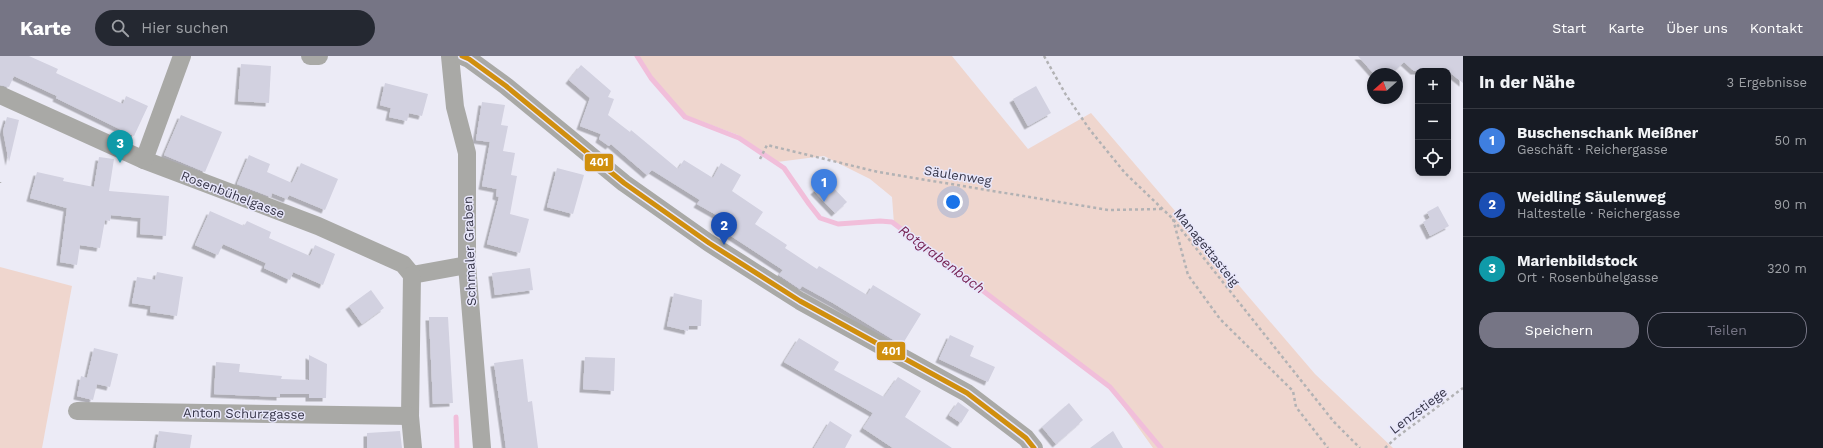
<!DOCTYPE html>
<html lang="de">
<meta charset="utf-8">
<style>
body{margin:0;font-family:"Work Sans",sans-serif;background:#242831;color:#f1f3f6}
.controls{position:absolute;right:12px;top:12px;display:grid;overflow:hidden;border-radius:8px;box-shadow:0 2px 6px #0003}
.controls button{width:36px;height:36px;display:grid;place-items:center;padding:0;border:0;border-bottom:1px solid #363941;background:#171b24;color:#f1f3f6;font:20px sans-serif}
.compass{position:absolute;left:1367px;top:12px;width:36px;height:36px;border-radius:50%;background:#171b24;box-shadow:0 2px 6px #0003;rotate:250deg}
.you{position:absolute;left:953px;top:146px;width:14px;height:14px;margin:-10px;border:3px solid #fff;border-radius:50%;background:#1a73e8;box-shadow:0 0 0 6px #1a73e833}
.badge{display:grid;place-items:center;width:26px;height:26px;border-radius:50%;background:#767585;color:#fff;font-size:13px;font-weight:700}
.pin{position:absolute;translate:-50% -33px;filter:drop-shadow(0 1px 2px #0008)}
.pin::after{content:'';position:absolute;top:21px;width:14px;height:12px;background:inherit;clip-path:polygon(0 0,100% 0,50% 100%)}
.list{margin:0;padding:0;list-style:none}
h2{display:flex;justify-content:space-between;align-items:center;height:52px;margin:0;padding:0 16px;font-size:17px}
h2 small{font-size:13px;font-weight:400;color:#9ea1a6}
.list li{display:grid;grid-template-columns:26px 1fr auto;gap:12px;align-items:center;box-sizing:border-box;height:64px;padding:0 16px;border-top:1px solid #363941}
.list b{display:block;font-size:15px;white-space:nowrap}
.list p{margin:0;font-size:13px;white-space:nowrap;color:#9ea1a6}
.list em{font-size:13px;font-style:normal;color:#9ea1a6}
.actions{display:flex;gap:8px;padding:12px 16px}
.actions a{flex:1;padding:9px 0;border:1px solid #767585;border-radius:16px;text-align:center;font-size:14px;color:#767585}
.actions .main{background:#767585;color:#fff}
.icon{flex:none;width:22px;height:22px;fill:none;stroke:currentColor;stroke-width:2;stroke-linecap:round;stroke-linejoin:round}
.map{position:relative;flex:none;width:1463px;height:392px;overflow:hidden}
header{display:flex;align-items:center;gap:24px;box-sizing:border-box;height:56px;padding:0 20px;background:#767585;color:#fff}
header strong{font-size:19px}
nav{display:flex;gap:22px;margin-inline-start:auto;font-size:14px}
.search{width:280px;height:36px;background:#242831;display:flex;align-items:center;gap:10px;box-sizing:border-box;padding:0 14px;border-radius:22px;color:#9ea1a6;font-size:15px}
main{display:flex}
aside{flex:1;background:#171b24}
.map>svg:first-child{display:block}
.green{fill:#efd6ce}
.lines{fill:none;stroke-linecap:round;stroke-linejoin:round}
.stream{stroke:#f1beda;stroke-width:5}
.building{fill:#d2d1e0;filter:url(#shadow)}
.path{stroke:#b2b2b4;stroke-width:2.5;stroke-dasharray:3 3;stroke-linecap:butt}
.minor{stroke:#a9a9a6;stroke-width:18}
.bus-1-casing{stroke:#e8e7fb;stroke-width:8}
.bus-1{stroke:#d08f0e;stroke-width:5}
.labels{text-anchor:middle;stroke-width:3;stroke-linejoin:round;paint-order:stroke}
.street-label{font-size:13px;fill:#363548;stroke:#e8e7fb}
.water-label{font-size:14px;font-style:italic;fill:#782555;stroke:#e8e7fb}
.line-badge{stroke:#e8e7fb;stroke-width:1.5}
.badge-label{font-size:11px;text-anchor:middle;font-weight:bold;fill:#fff}
</style>
<header>
<strong>Karte</strong>
<div class="search"><svg class="icon" aria-label="search" viewBox="0 0 24 24"><circle cx="10" cy="10" r="6"/><path d="M15 15l6 6"/></svg>Hier suchen</div>
<nav><a>Start</a><a>Karte</a><a>Über uns</a><a>Kontakt</a></nav>
</header>
<main>
<div class="map">
<svg width="1463" height="392" viewBox="0 0 1463 392">
<defs>
<filter id="shadow"><feDropShadow dx="-3.5" dy="3.5" stdDeviation="0" flood-color="#0004"/></filter>
</defs>
<rect width="100%" height="100%" fill="#ecebf6"/>
<g class="green">
<path d="M636 0H952L1028 93 1091 57 1315 318 1393 392H1153L1108 329 894 168 892 141 870 123 824 100 777 106 738 79 682 58 645 15Z"/>
<path d="M0 211 72 230 42 392H0Z"/>
</g>
<g class="lines">
<g class="stream">
<path d="M637 0 651 22 685 61 739 82 784 112 809 148 820 162 838 168 880 165 892 166 1110 331 1161 392"/>
<path d="M456 361 457 392"/>
</g>
</g>
<g class="building">
<path d="M0 0H29L58 13 56 17 123 48 126 40 148 50 134 80 56 42 57 40 14 20 9 31 0 29Z"/>
<path d="M1358 0H1463V27L1448 15H1414L1404 6 1391 18H1374Z"/>
<path d="M241 8 271 10 269 47 238 45Z"/>
<path d="M581 9 611 35 608 41 614 43 608 59 630 76 631 74 678 113 684 104 713 122 721 107 741 119 732 135 763 156 755 168 787 189 785 192 817 213 819 210 867 239 873 229 921 258 902 289 833 247 802 230 800 233 779 219 783 214 725 176 727 173 724 170 727 165 697 148 700 144 652 114 647 119 611 88 609 90 599 83 601 78 580 70 590 42 569 24Z"/>
<path d="M385 27 428 38 422 60 409 57 407 65 389 61 391 52 380 49Z"/>
<path d="M1036 30 1051 57 1028 70 1013 43Z"/>
<path d="M482 46 505 49 501 69 508 70 503 95 515 97 511 119 517 120 510 158 529 163 520 197 487 188 499 141 496 140 497 133 482 130 490 86 476 84Z"/>
<path d="M181 59 222 76 205 116 164 99Z"/>
<path d="M7 61 19 64 9 106 3 75Z"/>
<path d="M249 99 270 108 267 116 292 127 301 107 338 123 325 154 289 139 287 143 272 137 271 141 237 128Z"/>
<path d="M99 101 114 103 109 135 169 140 166 180 140 178 141 162 111 159 110 165 105 164 100 192 80 189 77 209 60 206 67 152 30 142 37 116 64 122 63 125 94 131Z"/>
<path d="M557 112 584 119 573 158 547 151Z"/>
<path d="M826 124 847 146 835 157 814 135Z"/>
<path d="M1438 150 1449 170 1430 180 1423 166 1430 162 1427 156Z"/>
<path d="M210 155 244 170 247 165 271 176 269 182 310 200 315 189 335 198 323 229 293 216 290 224 264 212 266 207 223 188 218 199 195 189Z"/>
<path d="M530 212 533 234 495 239 492 217Z"/>
<path d="M157 216 183 221 177 260 150 256 151 250 132 247 137 221 155 224Z"/>
<path d="M371 234 384 252 362 268 349 250Z"/>
<path d="M674 237 702 244 701 270H689L688 275 667 270Z"/>
<path d="M429 261H448L453 347 433 348Z"/>
<path d="M950 279 974 290 970 300 995 311 988 326 939 303Z"/>
<path d="M799 282 839 306 834 314 884 341 898 321 921 335 905 361 952 392H893L863 372 873 357 784 306Z"/>
<path d="M94 292 118 298 110 331 97 328 93 344 77 340 81 320 87 322Z"/>
<path d="M309 299 327 308 326 342H309V338H280V341L214 338 216 306 240 308 239 316 282 320 281 323 309 324Z"/>
<path d="M585 301 615 302 614 335 583 333Z"/>
<path d="M523 303 528 346 532 345 538 392H506L494 307Z"/>
<path d="M958 346 969 354 961 367 949 359Z"/>
<path d="M1069 347 1083 364 1056 388 1042 371Z"/>
<path d="M830 365 852 379 845 392H814Z"/>
<path d="M159 375 192 379 190 392H156Z"/>
<path d="M400 375 402 392H367V377Z"/>
<path d="M1113 375 1123 392H1090Z"/>
</g>
<g class="lines">
<g class="path">
<path d="M1044 0 1066 39 1090 74 1125 117 1172 162 1334 366 1360 392"/>
<path d="M760 103 767 89 878 116 1108 154 1162 153"/>
<path d="M0 126V127"/>
<path d="M1173 163 1188 219 1220 263 1293 335 1296 351 1328 392"/>
<path d="M1385 392 1397 381 1463 332"/>
</g>
<g class="minor">
<path d="M310 0H319"/>
<path d="M450 0 455 51 467 97V209L482 392"/>
<path d="M462 0 469 3 506 30 624 127 709 187 800 245 967 337 1026 382 1034 392"/>
<path d="M0 39 144 104 318 170 403 208 412 219 467 209"/>
<path d="M144 104 182 0"/>
<path d="M412 219 410 360 413 392"/>
<path d="M77 355 410 360"/>
</g>
<defs>
<path id="bus-1" d="M462 0 469 3 506 30 624 127 709 187 800 245 967 337 1026 382 1034 392"/>
</defs>
<use href="#bus-1" class="bus-1-casing"/>
<use href="#bus-1" class="bus-1"/>
</g>
<g class="labels">
<g class="street-label">
<text transform="translate(958 119) rotate(9)" y="5">Säulenweg</text>
<text transform="translate(233 138) rotate(21)" y="5">Rosenbühelgasse</text>
<text transform="translate(1207 191) rotate(51)" y="5">Managettasteig</text>
<text transform="translate(469 195) rotate(-92)" y="5">Schmaler Graben</text>
<text transform="translate(1418 354) rotate(-37)" y="5">Lenzstiege</text>
<text transform="translate(244 357) rotate(1)" y="5">Anton Schurzgasse</text>
</g>
<g class="water-label">
<text transform="translate(942 203) rotate(37)" y="5">Rotgrabenbach</text>
</g>
</g>
<g class="line-badge">
<rect x="584" y="97" width="30" height="19" rx="4" fill="#d08f0e"/>
<rect x="876" y="285" width="30" height="20" rx="4" fill="#d08f0e"/>
</g>
<g class="badge-label">
<text x="599" y="110">401</text>
<text x="891" y="299">401</text>
</g>
</svg>
<div class="controls">
<button>+</button>
<button>−</button>
<button><svg class="icon" aria-label="locate" viewBox="0 0 24 24"><circle cx="12" cy="12" r="6"/><path d="M12 2v4M12 18v4M2 12h4M18 12h4"/></svg></button>
</div>
<svg class="compass" viewBox="-18 -18 36 36"><path d="M0-13l5 13h-10z" fill="#e53935"/><path d="M0 13l5-13h-10z" fill="#9ea1a6"/></svg>
<div class="you"></div>
<div class="pin badge" style="left:824px;top:146px;background:#3f7fe0">1</div>
<div class="pin badge" style="left:724px;top:189px;background:#1a4fb4">2</div>
<div class="pin badge" style="left:120px;top:107px;background:#0f9aa8">3</div>
</div>
<aside>
<h2>In der Nähe<small>3 Ergebnisse</small></h2>
<ul class="list">
<li><span class="badge" style="background:#3f7fe0">1</span><div><b>Buschenschank Meißner</b><p>Geschäft · Reichergasse</p></div><em>50 m</em></li>
<li><span class="badge" style="background:#1a4fb4">2</span><div><b>Weidling Säulenweg</b><p>Haltestelle · Reichergasse</p></div><em>90 m</em></li>
<li><span class="badge" style="background:#0f9aa8">3</span><div><b>Marienbildstock</b><p>Ort · Rosenbühelgasse</p></div><em>320 m</em></li>
</ul>
<div class="actions"><a class="main">Speichern</a><a>Teilen</a></div>
</aside>
</main>
